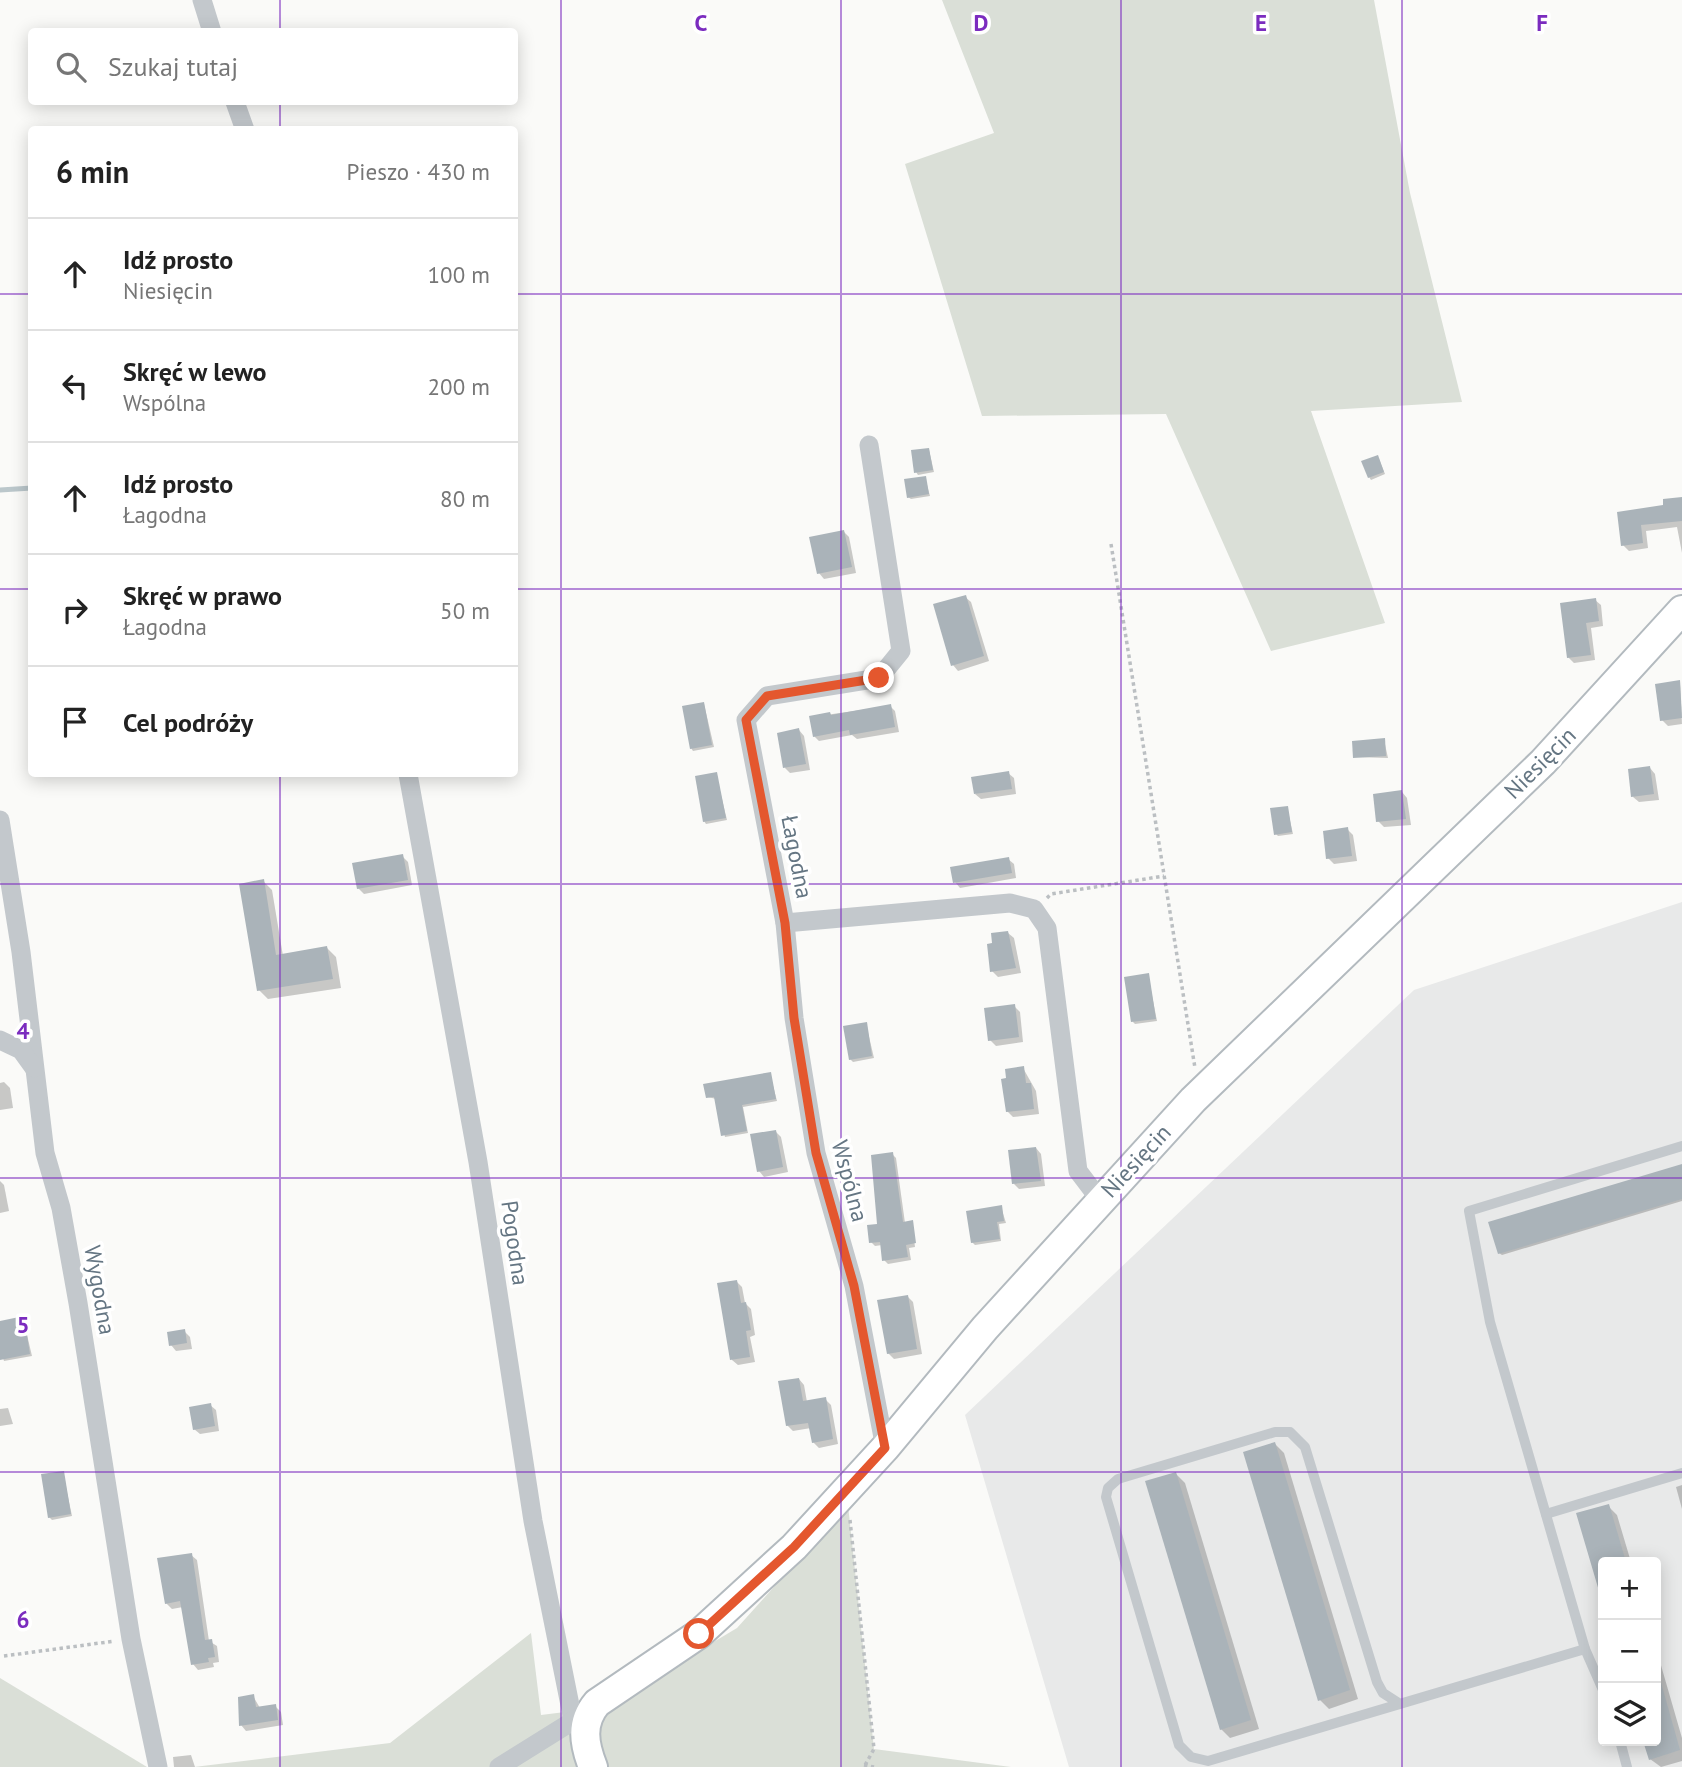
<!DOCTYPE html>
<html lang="pl">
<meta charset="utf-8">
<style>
body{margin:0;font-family:"PT Sans",sans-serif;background:#f6f6f6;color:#222}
.controls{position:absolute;right:21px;bottom:21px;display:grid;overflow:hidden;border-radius:7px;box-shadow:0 4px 18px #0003}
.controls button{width:63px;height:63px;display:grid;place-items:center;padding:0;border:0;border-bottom:2px solid #e0e0e0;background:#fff;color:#222;font:35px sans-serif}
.stop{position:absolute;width:21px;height:21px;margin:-16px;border:5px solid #e4572e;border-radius:50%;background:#fff}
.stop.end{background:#e4572e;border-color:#fff;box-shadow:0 2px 7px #0008}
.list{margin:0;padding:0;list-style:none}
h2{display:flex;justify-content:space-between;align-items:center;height:91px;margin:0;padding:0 28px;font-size:30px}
h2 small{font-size:23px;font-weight:400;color:#767676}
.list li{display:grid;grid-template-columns:46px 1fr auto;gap:21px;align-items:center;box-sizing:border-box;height:112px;padding:0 28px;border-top:2px solid #e0e0e0}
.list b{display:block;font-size:26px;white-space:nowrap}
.list p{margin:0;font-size:23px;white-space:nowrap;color:#767676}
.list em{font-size:23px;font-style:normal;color:#767676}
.icon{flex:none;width:38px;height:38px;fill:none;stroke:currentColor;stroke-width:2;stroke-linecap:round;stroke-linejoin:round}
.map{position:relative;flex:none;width:1682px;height:1767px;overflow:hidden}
.search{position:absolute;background:#fff;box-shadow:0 4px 18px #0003;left:28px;top:28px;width:490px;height:77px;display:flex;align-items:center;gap:18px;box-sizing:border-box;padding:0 24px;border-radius:7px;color:#767676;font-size:26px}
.panel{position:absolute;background:#fff;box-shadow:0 4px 18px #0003;left:28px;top:126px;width:490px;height:651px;border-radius:7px}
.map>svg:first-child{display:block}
.built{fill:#e8e9e9;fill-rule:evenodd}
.green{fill:#dadfd7}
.shadow{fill:#0003}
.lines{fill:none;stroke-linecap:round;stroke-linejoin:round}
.stream{stroke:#bbc7cb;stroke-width:5}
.building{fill:#aab3b9}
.secondary-casing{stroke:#b3babf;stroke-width:32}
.path{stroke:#bbbfc2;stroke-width:3.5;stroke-dasharray:3.5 3.5;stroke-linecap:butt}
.lane{stroke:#c3c8cc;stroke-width:10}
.street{stroke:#c3c8cc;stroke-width:19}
.secondary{stroke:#fff;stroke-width:28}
.route{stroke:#e4572e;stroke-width:9}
.grid{fill:none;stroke:#7b2cbf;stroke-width:2;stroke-opacity:0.55}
.labels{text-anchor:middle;stroke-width:7;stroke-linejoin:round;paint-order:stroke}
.street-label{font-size:23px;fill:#657683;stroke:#fff}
.grid-label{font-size:23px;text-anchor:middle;font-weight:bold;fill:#7b2cbf;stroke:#fff;stroke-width:7;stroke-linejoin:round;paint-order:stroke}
</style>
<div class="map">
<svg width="1682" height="1767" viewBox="0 0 1682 1767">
<rect width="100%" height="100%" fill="#fafaf8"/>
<path class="built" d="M1682 902V1767H1069L965 1415 1414 990ZM1603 1562H1656V1741H1603Z"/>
<g class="green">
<path d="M942 0H1374L1410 193 1462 402 1311 411 1385 623 1271 651 1166 414 982 416 905 164 994 133Z"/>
<path d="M848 1505 874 1749 1011 1767H194L390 1743 531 1633 541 1715 605 1707 737 1628Z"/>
<path d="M0 1678 147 1767H0Z"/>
</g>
<g class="shadow">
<path d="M929 450 934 472 918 475 916 472Z"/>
<path d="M1379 459 1385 474 1371 480 1369 477Z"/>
<path d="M925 478 930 496 911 499 908 497Z"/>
<path d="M1682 499V553L1677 527 1646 531 1648 548 1629 551 1623 545 1619 513 1665 507Z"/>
<path d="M844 532 849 537 856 573 824 579 819 573Z"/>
<path d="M965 597 971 602 989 661 958 671 953 665Z"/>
<path d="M1595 600 1601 605 1603 626 1591 628 1595 660 1574 663 1568 657Z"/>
<path d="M1680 682 1682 724 1668 726 1662 720Z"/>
<path d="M704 704 714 747 693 751 691 748Z"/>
<path d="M890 706 895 711 899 732 857 739 852 735 819 741 814 736 811 717Z"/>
<path d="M799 730 804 736 810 770 790 773 785 768Z"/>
<path d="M1384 740 1388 758 1355 757Z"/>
<path d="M1650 768 1655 774 1659 800 1639 802 1633 797Z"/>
<path d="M1008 773 1014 778 1016 794 981 799 975 794Z"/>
<path d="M716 774 727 820 706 824 704 821Z"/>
<path d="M1402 792 1407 798 1411 825 1384 827 1378 821Z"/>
<path d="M1287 807 1293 834 1278 836 1276 834Z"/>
<path d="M1347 829 1353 835 1357 861 1334 864 1328 858Z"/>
<path d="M402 856 408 862 412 885 364 894 358 888Z"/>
<path d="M1008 859 1014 864 1016 878 960 888 955 882Z"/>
<path d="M263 881 272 890 283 956 327 948 336 957 341 988 268 999 259 990Z"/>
<path d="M1008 933 1014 938 1021 973 998 977 992 971 994 944Z"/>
<path d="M1148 975 1157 1021 1135 1024 1133 1022Z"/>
<path d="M1014 1006 1020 1012 1023 1042 996 1046 990 1040Z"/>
<path d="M866 1024 874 1058 853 1062 850 1059Z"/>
<path d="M1023 1068 1036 1091 1039 1114 1013 1117 1007 1111Z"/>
<path d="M770 1074 777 1101 743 1107 748 1133 725 1137 716 1099 708 1097Z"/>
<path d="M4 1082 10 1088 13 1108 0 1110V1083Z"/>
<path d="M775 1131 781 1137 788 1172 764 1177 759 1171Z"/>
<path d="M1036 1148 1041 1154 1045 1186 1019 1189 1014 1184Z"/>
<path d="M892 1154 896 1158 905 1223 914 1224H912L915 1247 909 1248 911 1260 888 1264 884 1260 882 1245 875 1246 871 1242 879 1225Z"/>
<path d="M1682 1166V1201L1502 1255 1499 1253Z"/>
<path d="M0 1181 4 1185 9 1211 0 1213Z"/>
<path d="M1001 1207 1006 1223 999 1224 1001 1241 975 1245 972 1242Z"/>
<path d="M736 1281 742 1287 745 1303 751 1309 755 1335 750 1337 755 1362 738 1365 732 1360Z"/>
<path d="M907 1296 913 1302 922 1354 894 1359 888 1353Z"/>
<path d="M23 1318 32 1356 4 1361 0 1349V1322Z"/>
<path d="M184 1331 190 1337 192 1349 176 1351 171 1345Z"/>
<path d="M799 1379 804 1385 807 1402 825 1399 831 1405 838 1444 819 1448 813 1442 811 1428 793 1431 787 1425Z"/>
<path d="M210 1405 216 1410 219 1431 200 1434 194 1429Z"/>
<path d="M8 1408 13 1424 0 1426V1409Z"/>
<path d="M1275 1444 1284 1453 1358 1699 1329 1709 1320 1700Z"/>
<path d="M63 1473 72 1516 52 1520 49 1517Z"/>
<path d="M1176 1474 1185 1483 1259 1729 1230 1738 1221 1729Z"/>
<path d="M1682 1485V1509L1676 1487Z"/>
<path d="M1608 1506 1617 1515 1631 1562H1603V1598L1579 1515Z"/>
<path d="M191 1555 197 1560 209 1641 217 1646 219 1662 213 1663 214 1667 198 1670 193 1664 183 1607 172 1609 166 1603Z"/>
<path d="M1656 1648 1682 1738V1761L1661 1767 1650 1759 1645 1741H1656Z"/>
<path d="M253 1696 260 1708 275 1706 281 1712 283 1725 246 1731 241 1725Z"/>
<path d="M191 1755 195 1767H174L173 1757Z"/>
</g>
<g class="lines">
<path class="stream" d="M0 490 32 488"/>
</g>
<g class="building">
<path d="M929 448 933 470 914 473 911 450Z"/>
<path d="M1378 455 1384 472 1368 478 1361 461Z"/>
<path d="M926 476 929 494 907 498 904 479Z"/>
<path d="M1682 497V521L1641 525 1643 543 1621 546 1617 512 1663 505V499Z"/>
<path d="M844 530 852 567 817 574 809 537Z"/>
<path d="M966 595 984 656 951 666 933 604Z"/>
<path d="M1596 598 1599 621 1586 623 1591 655 1567 658 1560 603Z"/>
<path d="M1680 680 1682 718 1660 721 1655 684Z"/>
<path d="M704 702 712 745 690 749 682 706Z"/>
<path d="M891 704 895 727 850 735 849 730 813 737 809 716 830 712 831 715Z"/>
<path d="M799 728 806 764 783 768 777 733Z"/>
<path d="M1385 738 1386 756 1353 758 1352 741Z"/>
<path d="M1650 766 1654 794 1631 797 1628 769Z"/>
<path d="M1009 771 1012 789 974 794 971 777Z"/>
<path d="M717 772 726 818 703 822 695 776Z"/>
<path d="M1402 790 1406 819 1376 822 1373 794Z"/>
<path d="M1288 806 1292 832 1274 835 1270 808Z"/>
<path d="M1348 827 1352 856 1326 859 1323 831Z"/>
<path d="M403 854 408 880 357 889 352 863Z"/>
<path d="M1009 857 1012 873 953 883 950 867Z"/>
<path d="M264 879 276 955 327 946 333 979 257 991 239 884Z"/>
<path d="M1008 931 1016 968 990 972 987 944 992 943 991 933Z"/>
<path d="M1149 973 1156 1019 1131 1022 1124 977Z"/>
<path d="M1015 1004 1019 1037 988 1041 984 1008Z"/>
<path d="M867 1022 872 1056 849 1060 843 1026Z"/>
<path d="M1024 1066 1026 1083H1031L1034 1109 1006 1112 1001 1079 1006 1078 1005 1069Z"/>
<path d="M771 1072 776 1099 742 1105 747 1131 721 1136 714 1097 706 1098 703 1084Z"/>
<path d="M776 1130 783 1167 757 1172 750 1134Z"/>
<path d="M1036 1147 1041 1181 1012 1184 1008 1150Z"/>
<path d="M893 1152 903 1222 913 1220 916 1243 906 1245 908 1257 882 1261 880 1242 869 1243 867 1225 877 1224 871 1155Z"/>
<path d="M1682 1164V1199L1498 1254 1488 1222Z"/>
<path d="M1002 1205 1004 1221 997 1222 1000 1239 971 1243 966 1211Z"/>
<path d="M737 1280 741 1303 746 1302 751 1330 746 1331 750 1357 730 1360 717 1283Z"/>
<path d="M908 1295 917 1349 887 1354 877 1300Z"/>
<path d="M24 1316 30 1354 0 1360V1321Z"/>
<path d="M185 1329 187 1343 169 1346 167 1332Z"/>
<path d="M799 1378 803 1401 826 1397 833 1439 812 1443 808 1423 786 1426 778 1381Z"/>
<path d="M211 1403 215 1426 193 1430 189 1407Z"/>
<path d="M1275 1442 1350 1690 1318 1701 1243 1452Z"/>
<path d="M64 1471 71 1514 48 1518 41 1474Z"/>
<path d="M1176 1472 1251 1720 1220 1730 1145 1481Z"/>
<path d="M1609 1504 1626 1562H1603V1591H1599L1576 1513Z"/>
<path d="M192 1553 205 1640 212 1639 215 1657 208 1658 209 1662 191 1665 180 1601 165 1604 157 1558Z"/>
<path d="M1660 1679 1680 1750 1649 1760 1643 1741H1656V1680Z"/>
<path d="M254 1694 256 1707 276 1704 278 1720 239 1726 238 1697Z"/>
</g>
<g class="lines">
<defs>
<path id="secondary" d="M593 1767C584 1744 580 1723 597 1703L699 1634 794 1547 885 1448 985 1328 1193 1100 1543 762 1682 610"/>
</defs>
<use href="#secondary" class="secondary-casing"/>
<g class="path">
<path d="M1111 544 1195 1068"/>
<path d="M1047 898 1051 894 1164 876"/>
<path d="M850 1520 874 1749 864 1767"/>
<path d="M4 1656 115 1641"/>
<path d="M864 1765 874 1767"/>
</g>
<g class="lane">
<path d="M1546 1514 1682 1473"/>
<path d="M1603 1690 1585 1649 1490 1322 1469 1211 1682 1146"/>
<path d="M1400 1704 1383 1693 1377 1682 1305 1447 1290 1432H1275L1118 1479 1108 1488 1106 1497 1179 1745 1191 1757 1208 1761 1585 1649"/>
<path d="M1620 1741 1627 1767"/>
</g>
<g class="street">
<path d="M202 0 212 32"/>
<path d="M235 102 245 130"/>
<path d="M869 445 901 651 879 678 767 696 746 720 785 923 794 1018 816 1153 854 1286 885 1448"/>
<path d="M408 774 478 1162 533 1521 573 1720"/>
<path d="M0 820 21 952 45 1153 61 1208 78 1303 131 1639 158 1767"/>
<path d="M785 923 1010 903 1034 909 1047 928 1078 1171 1100 1200"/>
<path d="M0 1040 21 1050 34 1068"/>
<path d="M499 1767 584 1714"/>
</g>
<use href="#secondary" class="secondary"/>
</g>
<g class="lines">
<path class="route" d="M699 1634 794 1547 885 1448 854 1286 816 1153 794 1018 785 923 746 720 767 696 879 678"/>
</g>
<path class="grid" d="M280 0V32M561 0V1767M841 0V1767M1121 0V1767M1402 0V1767M280 102V130M0 294H32M514 294H1682M0 589H32M514 589H1682M280 774V1767M0 884H1682M0 1178H1682M0 1472H1682"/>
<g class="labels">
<g class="street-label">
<text transform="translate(1540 763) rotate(-45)" y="8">Niesięcin</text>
<text transform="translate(797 857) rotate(79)" y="8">Łagodna</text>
<text transform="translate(1136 1161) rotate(-47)" y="8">Niesięcin</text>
<text transform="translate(850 1181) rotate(75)" y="8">Wspólna</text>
<text transform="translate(515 1243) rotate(82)" y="8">Pogodna</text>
<text transform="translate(100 1290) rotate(80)" y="8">Wygodna</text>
</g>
</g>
<g class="grid-label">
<text x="701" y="31">C</text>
<text x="981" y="31">D</text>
<text x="1261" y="31">E</text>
<text x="1542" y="31">F</text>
<text x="23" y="1039">4</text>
<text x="23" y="1333">5</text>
<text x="23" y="1628">6</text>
</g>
</svg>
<div class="controls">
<button>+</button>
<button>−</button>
<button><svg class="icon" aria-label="layers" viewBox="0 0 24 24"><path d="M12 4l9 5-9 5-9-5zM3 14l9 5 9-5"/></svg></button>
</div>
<div class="stop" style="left:699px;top:1634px"></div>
<div class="stop end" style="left:879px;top:678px"></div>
<div class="search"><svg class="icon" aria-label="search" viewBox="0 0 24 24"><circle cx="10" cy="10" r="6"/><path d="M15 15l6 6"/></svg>Szukaj tutaj</div>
<section class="panel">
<h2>6 min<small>Pieszo · 430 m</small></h2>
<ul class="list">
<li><svg class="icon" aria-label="ahead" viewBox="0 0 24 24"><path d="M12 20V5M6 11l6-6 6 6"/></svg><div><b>Idź prosto</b><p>Niesięcin</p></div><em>100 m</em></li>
<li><svg class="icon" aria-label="left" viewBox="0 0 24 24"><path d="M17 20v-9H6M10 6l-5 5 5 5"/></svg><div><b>Skręć w lewo</b><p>Wspólna</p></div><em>200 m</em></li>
<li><svg class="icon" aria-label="ahead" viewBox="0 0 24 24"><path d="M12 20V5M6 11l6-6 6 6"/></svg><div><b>Idź prosto</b><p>Łagodna</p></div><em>80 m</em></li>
<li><svg class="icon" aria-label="right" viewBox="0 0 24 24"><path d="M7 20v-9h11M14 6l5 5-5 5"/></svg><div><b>Skręć w prawo</b><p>Łagodna</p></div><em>50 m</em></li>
<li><svg class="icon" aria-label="arrive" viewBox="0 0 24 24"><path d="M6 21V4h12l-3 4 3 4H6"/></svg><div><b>Cel podróży</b></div></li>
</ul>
</section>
</div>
